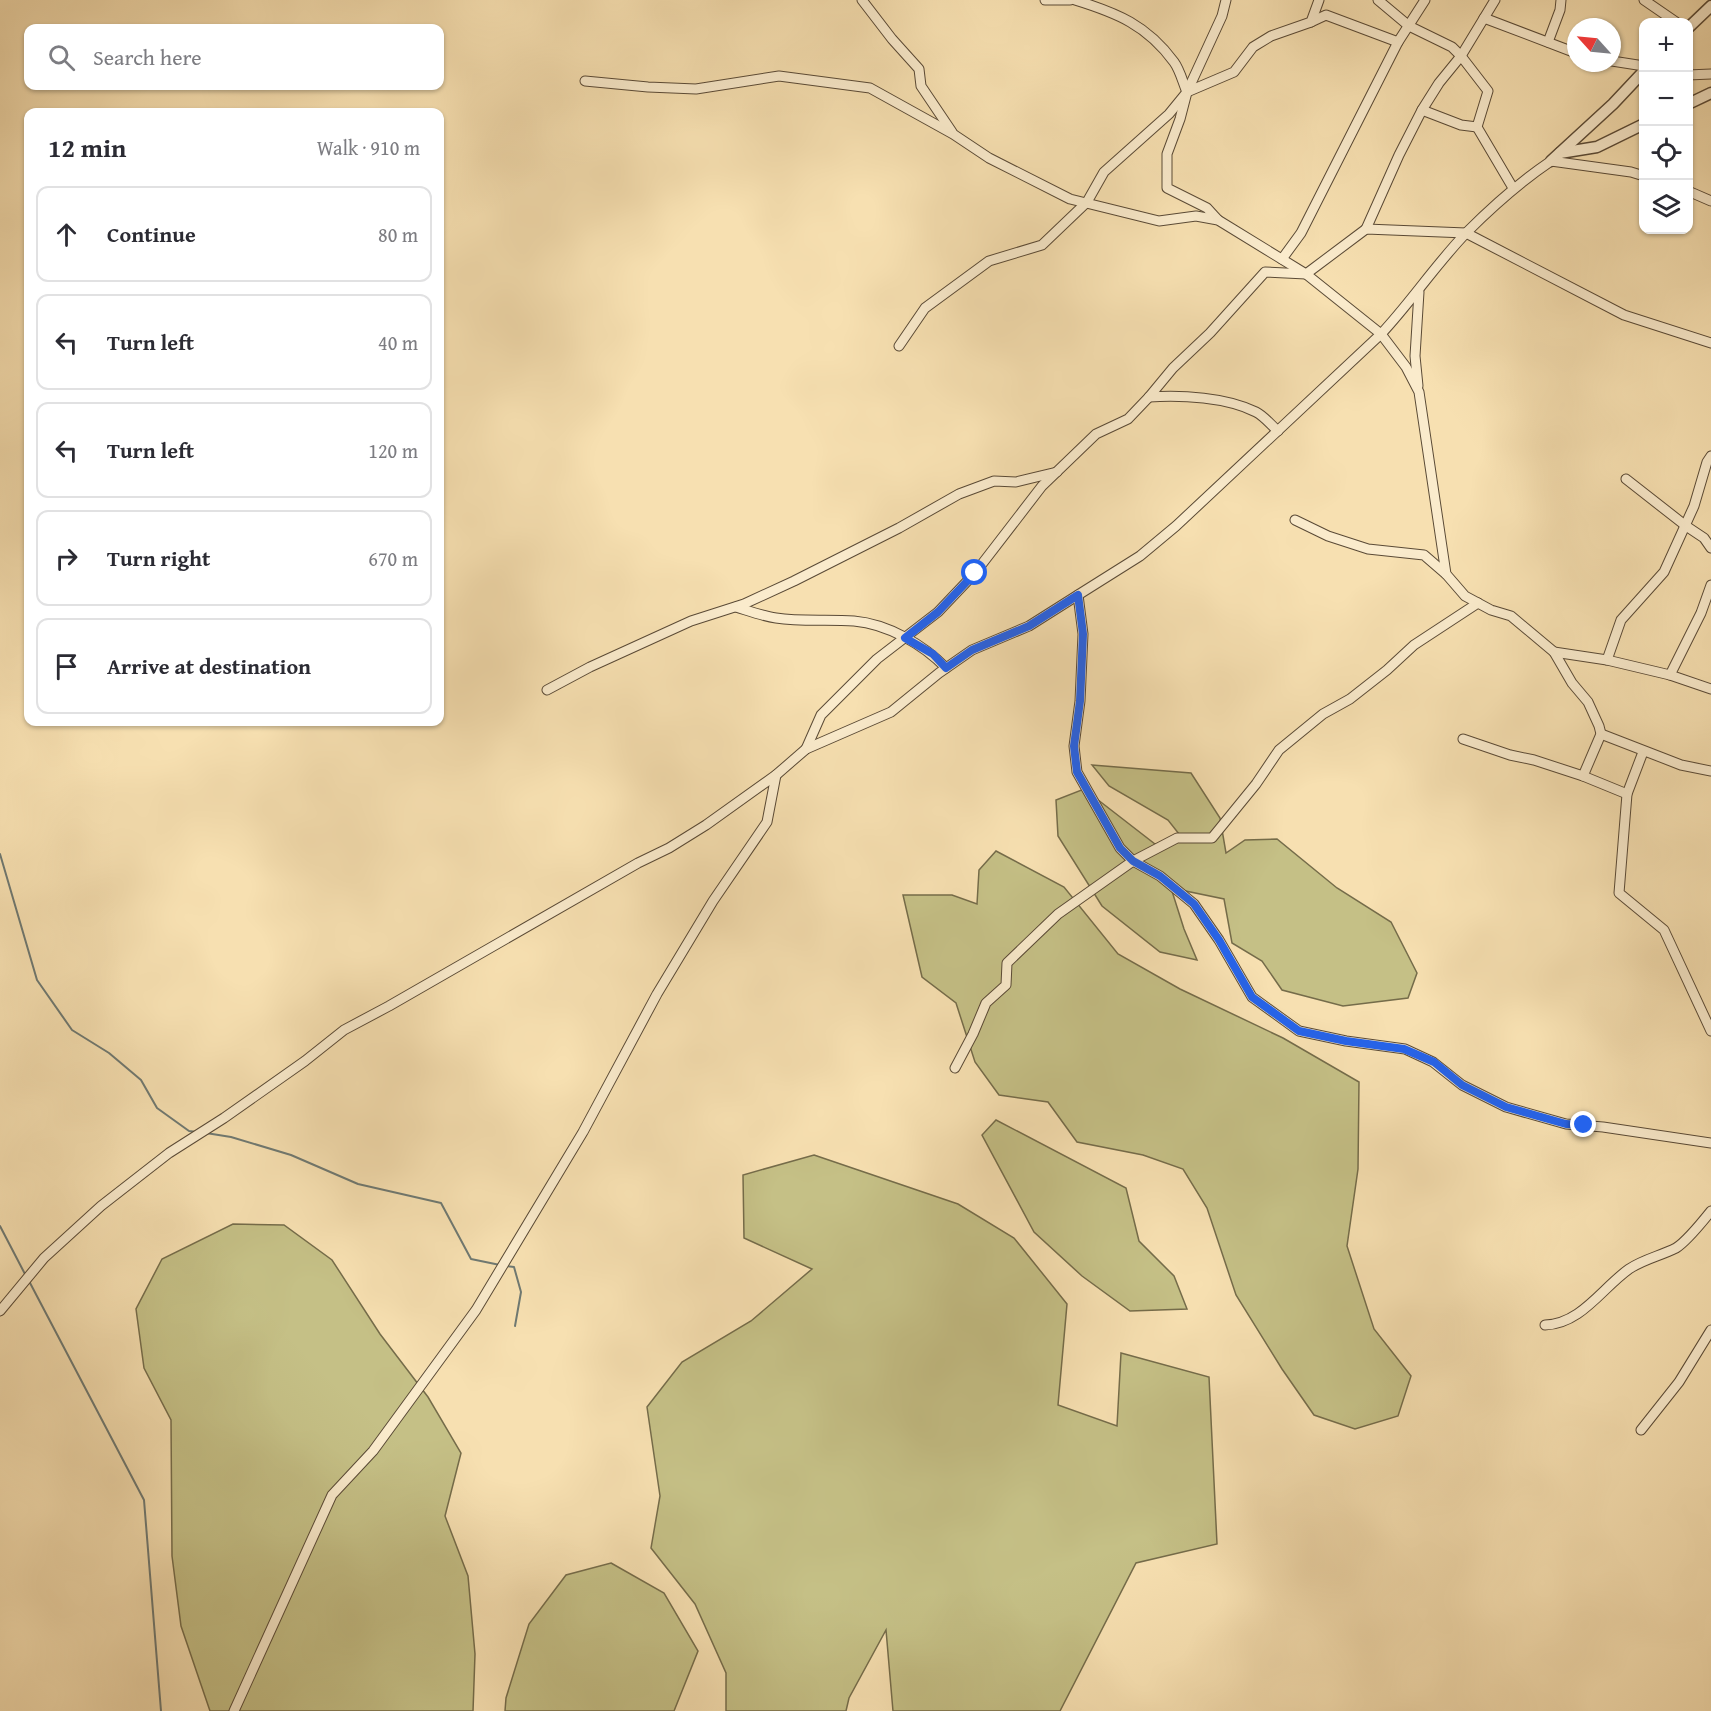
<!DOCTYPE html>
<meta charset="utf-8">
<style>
body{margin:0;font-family:"Gentium Book Plus",serif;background:#f2f2f3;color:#2b2b33}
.controls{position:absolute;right:18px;top:18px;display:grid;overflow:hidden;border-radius:12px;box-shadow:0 2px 4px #0004}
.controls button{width:54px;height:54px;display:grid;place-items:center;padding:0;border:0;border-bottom:2px solid #e1e1e2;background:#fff;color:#2b2b33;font:30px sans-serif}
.compass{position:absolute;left:1567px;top:18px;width:54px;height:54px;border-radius:50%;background:#fff;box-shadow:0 2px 4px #0004;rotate:297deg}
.stop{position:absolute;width:18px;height:18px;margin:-14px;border:4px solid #2563eb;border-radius:50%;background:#fff}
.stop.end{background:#2563eb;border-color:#fff;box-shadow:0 2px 6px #0008}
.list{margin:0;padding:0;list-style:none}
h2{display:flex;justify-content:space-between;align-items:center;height:78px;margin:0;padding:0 24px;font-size:26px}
h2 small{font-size:20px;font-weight:400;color:#7c7c81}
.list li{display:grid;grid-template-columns:39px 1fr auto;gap:18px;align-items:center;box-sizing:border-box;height:96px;margin:0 12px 12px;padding:0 12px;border:2px solid #e1e1e2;border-radius:12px}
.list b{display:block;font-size:22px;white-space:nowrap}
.list em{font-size:20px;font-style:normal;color:#7c7c81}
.icon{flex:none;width:33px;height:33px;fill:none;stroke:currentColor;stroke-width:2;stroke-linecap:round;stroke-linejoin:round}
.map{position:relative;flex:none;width:1711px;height:1711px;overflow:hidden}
.search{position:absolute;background:#fff;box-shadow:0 2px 4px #0004;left:24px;top:24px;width:420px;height:66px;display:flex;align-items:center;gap:15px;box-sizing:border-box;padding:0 21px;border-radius:12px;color:#7c7c81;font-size:22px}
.panel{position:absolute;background:#fff;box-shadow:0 2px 4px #0004;left:24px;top:108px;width:420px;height:618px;border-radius:12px}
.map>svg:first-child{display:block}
.green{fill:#c5c086;stroke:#756c4a;stroke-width:1.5}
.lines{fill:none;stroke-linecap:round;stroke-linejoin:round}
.stream{stroke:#6f7972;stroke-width:2}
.minor-casing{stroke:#5a4a36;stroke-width:11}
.tertiary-casing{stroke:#5a4a36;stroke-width:13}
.minor{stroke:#faebcc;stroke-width:9}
.tertiary{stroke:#faebcc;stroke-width:10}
.route{stroke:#2563eb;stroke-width:8}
</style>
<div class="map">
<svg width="1711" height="1711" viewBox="0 0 1711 1711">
<rect width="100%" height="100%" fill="#f7e0b1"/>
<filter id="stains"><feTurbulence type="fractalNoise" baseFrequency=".00333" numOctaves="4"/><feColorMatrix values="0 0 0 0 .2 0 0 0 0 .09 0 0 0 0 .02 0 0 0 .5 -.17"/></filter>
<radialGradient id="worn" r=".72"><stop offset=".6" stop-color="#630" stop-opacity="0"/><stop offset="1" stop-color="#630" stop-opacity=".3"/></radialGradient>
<g class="green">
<path d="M1092 765 1191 773 1220 818 1226 853 1245 840 1277 839 1337 888 1391 922 1417 973 1408 998 1343 1006 1282 990 1262 961 1232 943 1224 899 1171 888 1184 929 1197 960 1160 952 1102 906 1058 836 1056 800 1084 789 1155 844 1183 839 1168 820 1109 786Z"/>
<path d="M996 851 1064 887 1118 954 1180 989 1283 1038 1359 1082 1358 1169 1347 1246 1374 1329 1411 1376 1398 1416 1355 1429 1314 1415 1282 1369 1236 1295 1207 1208 1183 1169 1143 1155 1077 1142 1048 1102 999 1095 975 1062 956 1003 922 977 903 895H952L977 904 979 870Z"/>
<path d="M996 1120 1126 1188 1139 1241 1174 1276 1187 1309 1130 1311 1082 1276 1034 1232 982 1135Z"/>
<path d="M814 1155 958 1204 1014 1238 1067 1304 1058 1405 1117 1426 1121 1353 1209 1377 1217 1544 1136 1563 1060 1711H893L886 1630 849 1698 846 1711H726V1673L695 1604 651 1548 660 1496 647 1407 682 1362 751 1321 812 1269 744 1238 743 1175Z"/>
<path d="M233 1224 284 1225 332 1260 380 1334 428 1397 461 1453 445 1516 468 1576 475 1654 473 1711H210L181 1626 172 1556 171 1420 144 1368 136 1309 162 1259Z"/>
<path d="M611 1563 664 1593 698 1651 674 1711H505L506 1698 529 1624 566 1575Z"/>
</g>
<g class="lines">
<g class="stream">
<path d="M0 854 37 980 72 1030 109 1053 141 1080 157 1108 189 1131 197 1132"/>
<path d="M206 1133 231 1137 291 1155 358 1184 441 1203 471 1259 500 1265"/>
<path d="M0 1226 26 1276"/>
<path d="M506 1266 514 1267 521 1292 515 1326"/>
<path d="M29 1281 144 1500 161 1711"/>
</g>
<defs>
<g id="minor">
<path d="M862 0 892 39 919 69 921 86 952 132"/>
<path d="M1045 0H1070"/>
<path d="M1075 0C1117 13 1147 25 1174 62 1180 70 1183 83 1187 92"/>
<path d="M1378 0 1409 26 1452 47 1461 56 1488 91 1477 127 1513 188"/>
<path d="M1644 0 1676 22"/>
<path d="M1484 18 1576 53"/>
<path d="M1311 22 1326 15 1398 42"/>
<path d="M1548 42 1560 10 1561 0"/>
<path d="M1612 61 1644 66"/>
<path d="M1688 75 1711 74"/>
<path d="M585 81 648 87 696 89 779 76 870 88 953 134 989 158 1070 199 1159 221 1196 216 1218 220 1306 274 1381 334 1406 367 1419 392 1446 574 1465 596 1491 610 1511 616 1554 652 1572 683 1588 702 1599 726 1601 734 1583 776"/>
<path d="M1422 110 1461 125 1477 127"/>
<path d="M1688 191 1711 201"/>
<path d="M1218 220 1207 208 1167 188V154L1180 119 1187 92 1222 16 1226 0"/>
<path d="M1366 229 1399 155 1422 110 1439 83 1461 56 1495 0"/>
<path d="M1282 259 1301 233 1398 42 1425 0"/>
<path d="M899 346 925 308 989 261 1042 245 1087 202 1104 172 1169 114 1187 92 1234 72 1253 47 1271 36 1311 22 1319 0"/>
<path d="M1418 386 1415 356 1419 292"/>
<path d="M1149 397C1182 395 1226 397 1256 412 1264 416 1271 425 1278 431"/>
<path d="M1626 479 1686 526 1704 538 1711 548"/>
<path d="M1295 520 1328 536 1368 549 1424 555 1446 574"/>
<path d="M1711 585 1701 613 1670 675 1711 689"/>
<path d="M1078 595 1083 634 1080 701 1074 746 1077 772 1120 848 1133 861 1160 876 1194 904 1219 940 1252 997 1299 1031 1346 1041 1405 1049 1433 1062 1462 1085 1506 1107 1566 1124 1603 1127 1711 1143"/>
<path d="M736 607C749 611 762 616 776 618 802 622 828 619 854 621 888 624 924 645 946 668"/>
<path d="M1554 652 1607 660 1670 675"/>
<path d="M1607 660 1621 620 1664 572 1694 506 1707 462 1711 456"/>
<path d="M547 690 590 667 691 621 744 604 794 581 899 528 959 494 994 481 1016 482 1057 472"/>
<path d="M1601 734 1681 765 1711 771"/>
<path d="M1463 739 1510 755 1534 760 1583 776 1627 794"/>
<path d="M806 749 821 715 877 659 938 612 975 573 1042 486 1096 434 1128 419 1149 397 1173 368 1210 333 1265 272 1306 274 1366 229 1466 233 1624 315 1711 343"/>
<path d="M1643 752 1627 794 1619 893 1664 930 1711 1031"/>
<path d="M955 1068 973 1034 986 1003 1006 985 1007 963 1058 914 1133 861 1177 838H1212L1256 784 1279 750 1323 714 1350 699 1387 670 1414 645 1478 603"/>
<path d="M0 1311 44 1258 101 1206 169 1153 224 1118 305 1061 344 1030 389 1006 638 863 669 848 706 825 776 775 806 749 891 712 939 673 972 650 1029 626 1078 595 1140 556 1176 526 1381 334C1411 302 1436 264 1467 232 1493 206 1520 182 1551 161L1631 172 1644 176"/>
<path d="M1545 1325C1581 1324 1602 1288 1629 1269 1644 1259 1660 1256 1676 1248 1687 1241 1703 1221 1711 1211"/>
<path d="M1641 1430 1679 1382 1711 1330"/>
<path d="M234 1711 332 1495 373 1451 476 1310 583 1132 657 994 713 901 767 822 776 775"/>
</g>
<g id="tertiary">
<path d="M1688 28 1711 6"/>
<path d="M1688 104 1711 93"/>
<path d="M1560 153 1597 147 1644 124"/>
<path d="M1551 161 1613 104 1644 71"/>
</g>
</defs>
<use href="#minor" class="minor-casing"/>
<use href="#tertiary" class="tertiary-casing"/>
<use href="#minor" class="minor"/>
<use href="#tertiary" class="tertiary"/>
</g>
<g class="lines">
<path class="route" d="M975 573 938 612 905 638 933 654 946 668 972 650 1029 626 1078 595 1083 634 1080 701 1074 746 1077 772 1120 848 1133 861 1160 876 1194 904 1219 940 1252 997 1299 1031 1346 1041 1404 1049 1434 1062 1462 1085 1506 1107 1566 1124 1584 1125"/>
</g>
<rect width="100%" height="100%" filter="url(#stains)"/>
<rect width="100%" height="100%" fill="url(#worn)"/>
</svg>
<div class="controls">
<button>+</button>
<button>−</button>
<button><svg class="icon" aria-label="locate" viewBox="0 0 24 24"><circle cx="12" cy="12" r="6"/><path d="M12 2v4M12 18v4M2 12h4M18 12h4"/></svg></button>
<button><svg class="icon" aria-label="layers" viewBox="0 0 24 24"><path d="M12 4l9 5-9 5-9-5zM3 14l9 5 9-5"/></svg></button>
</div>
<svg class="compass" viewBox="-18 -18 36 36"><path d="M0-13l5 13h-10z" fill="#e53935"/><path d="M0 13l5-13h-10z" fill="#7c7c81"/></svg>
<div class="stop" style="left:975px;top:573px"></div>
<div class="stop end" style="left:1584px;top:1125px"></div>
<div class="search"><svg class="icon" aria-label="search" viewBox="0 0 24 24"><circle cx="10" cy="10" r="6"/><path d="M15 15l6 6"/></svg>Search here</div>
<section class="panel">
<h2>12 min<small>Walk · 910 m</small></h2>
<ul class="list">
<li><svg class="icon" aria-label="ahead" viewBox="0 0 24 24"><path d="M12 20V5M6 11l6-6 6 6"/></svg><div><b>Continue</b></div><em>80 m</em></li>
<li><svg class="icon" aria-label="left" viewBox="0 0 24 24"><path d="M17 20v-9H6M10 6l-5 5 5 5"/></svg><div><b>Turn left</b></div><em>40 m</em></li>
<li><svg class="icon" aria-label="left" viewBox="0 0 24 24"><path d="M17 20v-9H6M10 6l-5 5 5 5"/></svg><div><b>Turn left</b></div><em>120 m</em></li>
<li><svg class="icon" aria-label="right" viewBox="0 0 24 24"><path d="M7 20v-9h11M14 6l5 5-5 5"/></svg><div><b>Turn right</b></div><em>670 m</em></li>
<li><svg class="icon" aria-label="arrive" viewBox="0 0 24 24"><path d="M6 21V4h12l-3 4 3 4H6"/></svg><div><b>Arrive at destination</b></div></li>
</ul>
</section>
</div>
